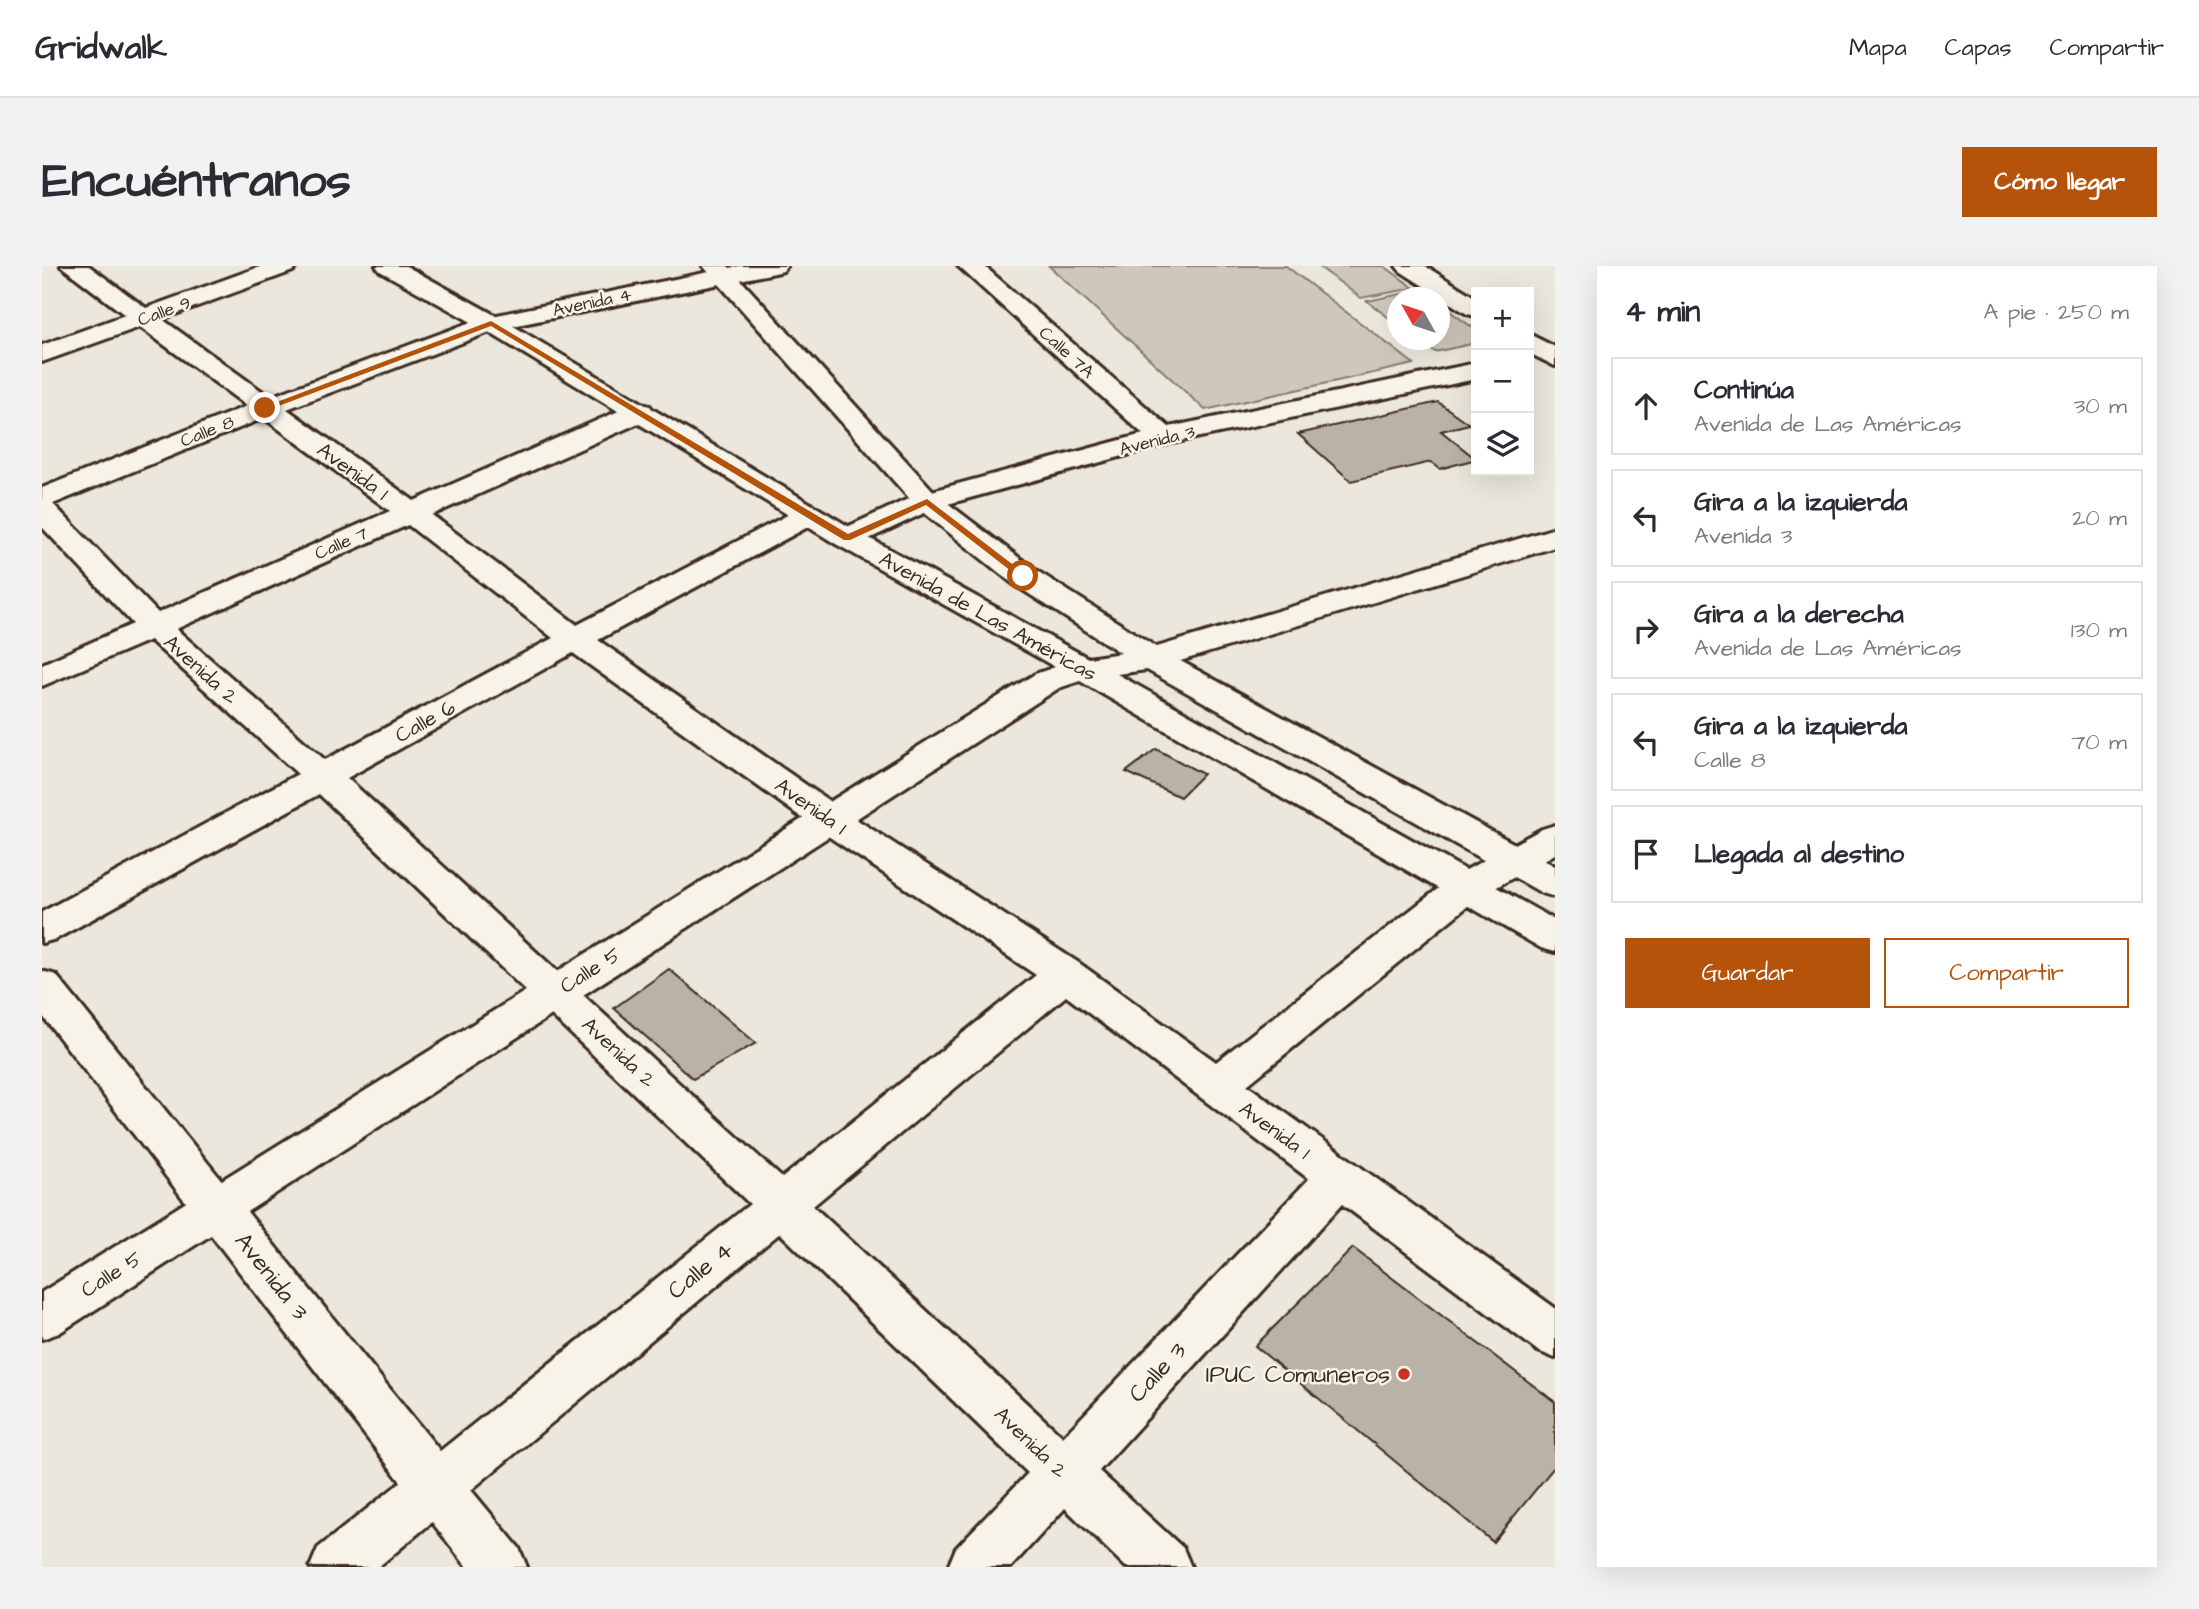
<!DOCTYPE html>
<html lang="es">
<meta charset="utf-8">
<style>
body{margin:0;font-family:"Architects Daughter",sans-serif;background:#f2f2f3;color:#2b2b33}
.controls{position:absolute;right:21px;top:21px;display:grid;overflow:hidden;border-radius:0px;box-shadow:0 7px 28px #0002}
.controls button{width:63px;height:63px;display:grid;place-items:center;padding:0;border:0;border-bottom:2px solid #e1e1e2;background:#fff;color:#2b2b33;font:35px sans-serif}
.compass{position:absolute;left:1345px;top:21px;width:63px;height:63px;border-radius:50%;background:#fff;box-shadow:0 7px 28px #0002;rotate:310deg}
.stop{position:absolute;width:21px;height:21px;margin:-16px;border:5px solid #b45309;border-radius:50%;background:#fff}
.stop.end{background:#b45309;border-color:#fff;box-shadow:0 2px 7px #0008}
.list{margin:0;padding:0;list-style:none}
h2{display:flex;justify-content:space-between;align-items:center;height:91px;margin:0;padding:0 28px;font-size:30px}
h2 small{font-size:23px;font-weight:400;color:#7c7c81}
.list li{display:grid;grid-template-columns:46px 1fr auto;gap:21px;align-items:center;box-sizing:border-box;height:98px;margin:0 14px 14px;padding:0 14px;border:2px solid #e1e1e2;border-radius:0px}
.list b{display:block;font-size:26px;white-space:nowrap}
.list p{margin:0;font-size:23px;white-space:nowrap;color:#7c7c81}
.list em{font-size:23px;font-style:normal;color:#7c7c81}
.actions{display:flex;gap:14px;padding:21px 28px}
.actions a{flex:1;padding:16px 0;border:2px solid #b45309;border-radius:0px;text-align:center;font-size:24px;color:#b45309}
.actions .main{background:#b45309;color:#fff}
.icon{flex:none;width:38px;height:38px;fill:none;stroke:currentColor;stroke-width:2;stroke-linecap:round;stroke-linejoin:round}
.map{position:relative;flex:none;width:1513px;height:1301px;overflow:hidden;border-radius:0px}
header{display:flex;align-items:center;gap:42px;box-sizing:border-box;height:98px;padding:0 35px;background:#fff;border-bottom:2px solid #e1e1e2}
header strong{font-size:33px}
nav{display:flex;gap:38px;margin-inline-start:auto;font-size:24px}
.intro{display:flex;align-items:center;justify-content:space-between;box-sizing:border-box;height:168px;padding:0 42px}
h1{margin:0;font-size:49px}
.button{padding:18px 32px;border-radius:0px;background:#b45309;color:#fff;font-size:24px;font-weight:700}
main{display:flex;gap:42px;padding:0 42px}
aside{flex:1;background:#fff;border-radius:0px;box-shadow:0 7px 28px #0002}
.map>svg:first-child{display:block}
.green{fill:#cec8bc;stroke:#84796d;stroke-width:2}
.building{fill:#bab2a7;stroke:#3b2a1e;stroke-width:2}
.lines{fill:none;stroke-linecap:round;stroke-linejoin:round}
.street-casing{stroke:#3b2a1e;stroke-width:6}
.secondary-casing{stroke:#3b2a1e;stroke-width:6}
.street{fill:#f7f3e8;fill-rule:evenodd}
.secondary{fill:#f7f3e8;fill-rule:evenodd}
.route{fill:#b45309}
.poi-dot{fill:#c8321e;stroke:#f7f3e8;stroke-width:2.5}
.labels{text-anchor:middle;stroke-width:5;stroke-linejoin:round;paint-order:stroke}
.far-street-label{font-size:18px;fill:#3b2a1e;stroke:#f7f3e8}
.street-label{font-size:21px;fill:#3b2a1e;stroke:#f7f3e8}
.near-street-label{font-size:24px;fill:#3b2a1e;stroke:#f7f3e8}
.near-poi-label{font-size:24px;fill:#3b2a1e;stroke:#f7f3e8;text-anchor:end}
</style>
<header>
<strong>Gridwalk</strong>
<nav><a>Mapa</a><a>Capas</a><a>Compartir</a></nav>
</header>
<div class="intro"><h1>Encuéntranos</h1><a class="button">Cómo llegar</a></div>
<main>
<div class="map">
<svg width="1513" height="1301" viewBox="0 0 1513 1301">
<rect width="100%" height="100%" fill="#ece7dc"/>
<filter id="ink" filterUnits="userSpaceOnUse"><feTurbulence type="fractalNoise" baseFrequency=".0143" numOctaves="2"/><feDisplacementMap in="SourceGraphic" scale="14" xChannelSelector="R" yChannelSelector="G"/><feConvolveMatrix kernelMatrix="1 2 1 2 8 2 1 2 1" color-interpolation-filters="sRGB"/></filter>
<g filter="url(#ink)">
<g class="green">
<path d="M1007 0H1244L1372 98 1163 144Z"/>
<path d="M1276 0H1342L1372 22 1319 32Z"/>
<path d="M1379 24 1388 31 1356 32 1355 58 1325 35Z"/>
<path d="M1398 38 1434 64V77L1393 86 1376 74H1398Z"/>
</g>
<g class="building">
<path d="M1396 136 1427 158 1399 165 1434 193 1398 203 1389 196 1309 215 1256 168Z"/>
<path d="M1114 483 1161 508 1138 531 1084 506Z"/>
<path d="M627 703 714 777 651 813 572 742Z"/>
<path d="M1311 982 1513 1136V1200L1451 1276 1213 1080Z"/>
</g>
<g class="lines">
<defs>
<g id="street">
<path d="M19 0H47L104 42 220 0H255L251 5 120 53 228 131 440 52 697 0H745L741 5 733 7 456 63 245 143 372 235 588 140 598 138 608 140 612 146 608 152 390 249 535 359 757 243 767 240 777 243 782 249 777 255 556 374 800 544 1037 697 1174 796 1411 611 1500 563 1513 559V588L1437 631 1205 819 1513 1042V1092L1496 1085 1300 938 1057 1205 1141 1282 1149 1301H1084L1023 1242 969 1301H906L914 1282 986 1207 738 967 429 1224 477 1282 485 1301H425L390 1256 336 1301H268L276 1282 359 1216 0 749V705L14 709 398 1185 708 938 277 528 14 673 0 677V646L256 508 108 374 0 420V398L91 358 0 261V222L205 140 98 61 0 96V79L83 49ZM222 152 348 245 116 347 11 238ZM366 259 511 372 283 494 134 363ZM531 387 774 562 994 709 740 912 305 512ZM1024 730 1267 913 1021 1171 771 940Z"/>
<path d="M916 0H942L1127 161 1434 97V113L1125 178 895 241 816 278 805 281 794 278 790 272 794 266 875 229 1101 168Z"/>
<path d="M1354 0H1383L1434 32V50L1425 48 1358 5Z"/>
<path d="M1487 68 1513 81V100L1487 87Z"/>
<path d="M1513 262V281L1122 400 1110 403 1098 400 1094 393 1098 386Z"/>
</g>
<path id="secondary" d="M334 0H364L458 52 816 266 1046 392 1079 387 970 317 875 241 661 0H686L895 229 992 303 1122 386 1513 600V631L1500 627 1105 404 1075 408 1513 654V686L1499 682 1038 415 1017 422 17 1067 0 1073V1026L993 408 1013 401 794 278 440 62 338 5Z"/>
</defs>
<use href="#street" class="street-casing"/>
<use href="#secondary" class="secondary-casing"/>
<use href="#street" class="street"/>
<use href="#secondary" class="secondary"/>
</g>
</g>
<path class="route" d="M449 55 806 268 885 233 986 310 978 312 884 239 808 274H802L449 60 226 144 219 142Z"/>
<circle class="poi-dot" cx="1362" cy="1108" r="7"/>
<g class="labels">
<g class="far-street-label">
<text transform="translate(550 36) rotate(-12)" y="6">Avenida 4</text>
<text transform="translate(122 45) rotate(-20)" y="6">Calle 9</text>
<text transform="translate(1025 86) rotate(42)" y="6">Calle 7A</text>
<text transform="translate(165 165) rotate(-22)" y="6">Calle 8</text>
<text transform="translate(1115 174) rotate(-14)" y="6">Avenida 3</text>
<text transform="translate(299 277) rotate(-24)" y="6">Calle 7</text>
</g>
<g class="street-label">
<text transform="translate(311 205) rotate(36)" y="7">Avenida 1</text>
<text transform="translate(946 350) rotate(29)" y="7">Avenida de Las Américas</text>
<text transform="translate(159 403) rotate(42)" y="7">Avenida 2</text>
<text transform="translate(383 455) rotate(-29)" y="7">Calle 6</text>
<text transform="translate(769 540) rotate(35)" y="7">Avenida 1</text>
<text transform="translate(548 704) rotate(-32)" y="7">Calle 5</text>
<text transform="translate(577 786) rotate(43)" y="7">Avenida 2</text>
<text transform="translate(1233 864) rotate(36)" y="7">Avenida 1</text>
<text transform="translate(69 1008) rotate(-32)" y="7">Calle 5</text>
<text transform="translate(989 1176) rotate(44)" y="7">Avenida 2</text>
</g>
<g class="near-street-label">
<text transform="translate(658 1004) rotate(-39)" y="8">Calle 4</text>
<text transform="translate(230 1010) rotate(52)" y="8">Avenida 3</text>
<text transform="translate(1115 1106) rotate(-47)" y="8">Calle 3</text>
</g>
<g class="near-poi-label">
<text x="1348" y="1116">IPUC Comuneros</text>
</g>
</g>
</svg>
<div class="controls">
<button>+</button>
<button>−</button>
<button><svg class="icon" aria-label="layers" viewBox="0 0 24 24"><path d="M12 4l9 5-9 5-9-5zM3 14l9 5 9-5"/></svg></button>
</div>
<svg class="compass" viewBox="-18 -18 36 36"><path d="M0-13l5 13h-10z" fill="#e53935"/><path d="M0 13l5-13h-10z" fill="#7c7c81"/></svg>
<div class="stop" style="left:981px;top:310px"></div>
<div class="stop end" style="left:223px;top:142px"></div>
</div>
<aside>
<h2>4 min<small>A pie · 250 m</small></h2>
<ul class="list">
<li><svg class="icon" aria-label="ahead" viewBox="0 0 24 24"><path d="M12 20V5M6 11l6-6 6 6"/></svg><div><b>Continúa</b><p>Avenida de Las Américas</p></div><em>30 m</em></li>
<li><svg class="icon" aria-label="left" viewBox="0 0 24 24"><path d="M17 20v-9H6M10 6l-5 5 5 5"/></svg><div><b>Gira a la izquierda</b><p>Avenida 3</p></div><em>20 m</em></li>
<li><svg class="icon" aria-label="right" viewBox="0 0 24 24"><path d="M7 20v-9h11M14 6l5 5-5 5"/></svg><div><b>Gira a la derecha</b><p>Avenida de Las Américas</p></div><em>130 m</em></li>
<li><svg class="icon" aria-label="left" viewBox="0 0 24 24"><path d="M17 20v-9H6M10 6l-5 5 5 5"/></svg><div><b>Gira a la izquierda</b><p>Calle 8</p></div><em>70 m</em></li>
<li><svg class="icon" aria-label="arrive" viewBox="0 0 24 24"><path d="M6 21V4h12l-3 4 3 4H6"/></svg><div><b>Llegada al destino</b></div></li>
</ul>
<div class="actions"><a class="main">Guardar</a><a>Compartir</a></div>
</aside>
</main>
